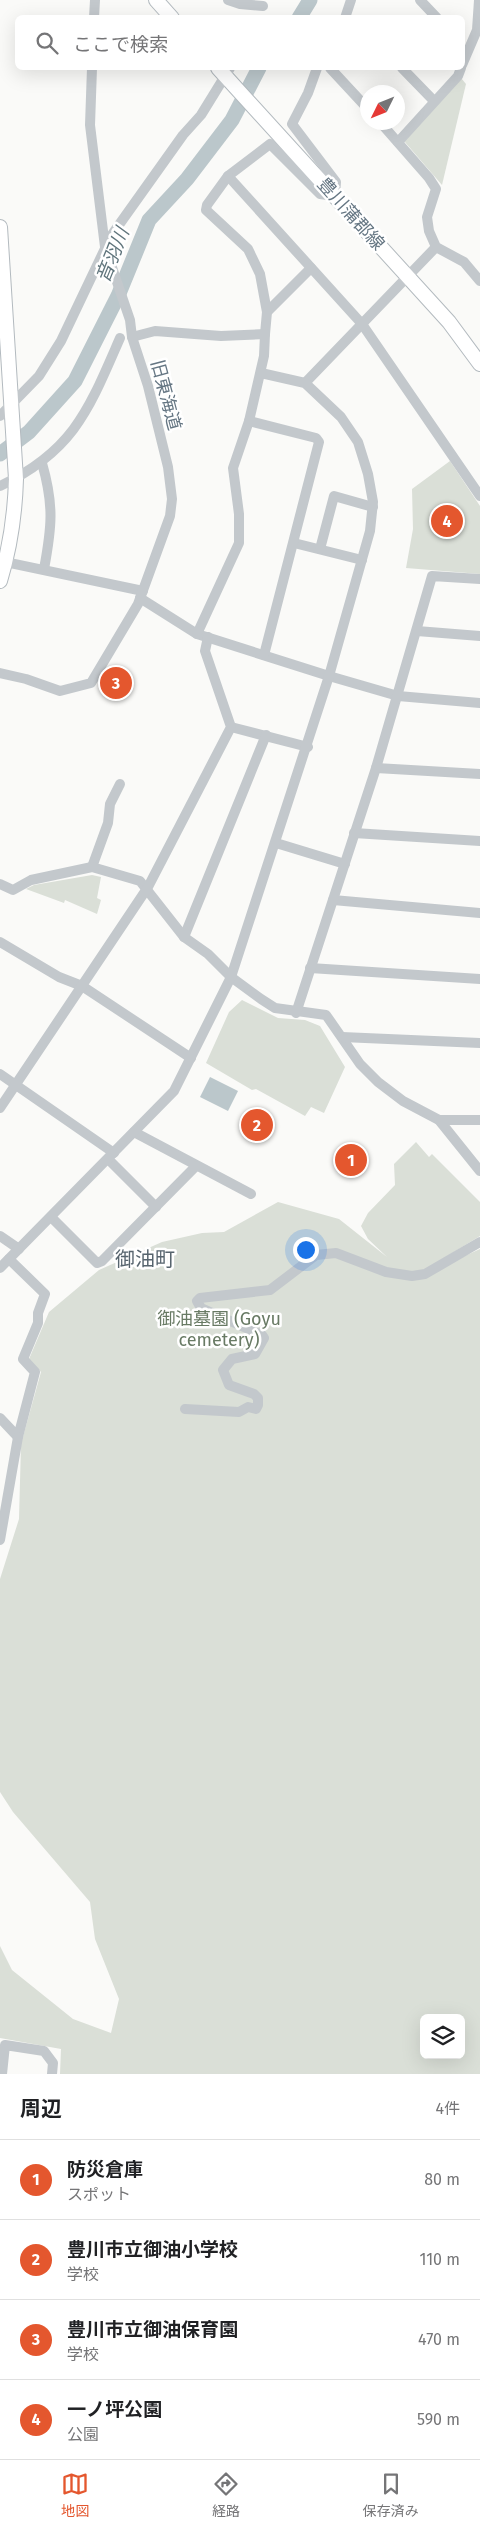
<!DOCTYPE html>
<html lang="ja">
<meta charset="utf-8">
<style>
body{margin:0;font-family:"Fira Sans","Noto Sans JP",sans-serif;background:#f2f2f2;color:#202124}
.controls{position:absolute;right:15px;bottom:15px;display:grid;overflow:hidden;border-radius:8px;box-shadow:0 5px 20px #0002}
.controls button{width:45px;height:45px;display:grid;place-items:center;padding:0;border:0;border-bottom:1px solid #e0e0e0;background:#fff;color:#202124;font:25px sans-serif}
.compass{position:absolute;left:360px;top:85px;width:45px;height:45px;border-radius:50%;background:#fff;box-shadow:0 5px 20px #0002;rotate:227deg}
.you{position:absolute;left:305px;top:1249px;width:18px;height:18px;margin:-12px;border:4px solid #fff;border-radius:50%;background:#1a73e8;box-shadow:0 0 0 8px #1a73e833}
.badge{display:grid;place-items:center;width:32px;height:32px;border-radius:50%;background:#e4572e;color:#fff;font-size:16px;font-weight:700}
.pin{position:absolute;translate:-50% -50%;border:2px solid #fff;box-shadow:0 1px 5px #0006}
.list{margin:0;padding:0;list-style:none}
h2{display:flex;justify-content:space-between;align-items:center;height:65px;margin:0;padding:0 20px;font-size:21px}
h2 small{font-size:16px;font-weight:400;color:#757577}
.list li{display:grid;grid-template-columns:32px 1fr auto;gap:15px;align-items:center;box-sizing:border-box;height:80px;padding:0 20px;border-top:1px solid #e0e0e0}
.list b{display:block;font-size:19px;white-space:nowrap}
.list p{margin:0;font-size:16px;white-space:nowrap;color:#757577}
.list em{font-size:16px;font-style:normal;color:#757577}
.icon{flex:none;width:28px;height:28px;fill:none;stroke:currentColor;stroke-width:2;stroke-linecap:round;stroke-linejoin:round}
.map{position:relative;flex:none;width:480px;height:2074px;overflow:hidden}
.search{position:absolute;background:#fff;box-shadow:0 5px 20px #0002;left:15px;right:15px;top:15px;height:55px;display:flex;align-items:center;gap:12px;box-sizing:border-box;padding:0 18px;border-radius:8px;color:#757577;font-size:19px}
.sheet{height:385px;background:#fff}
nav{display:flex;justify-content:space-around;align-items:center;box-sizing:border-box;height:70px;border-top:1px solid #e0e0e0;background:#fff;font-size:14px;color:#757577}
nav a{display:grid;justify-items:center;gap:2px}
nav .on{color:#e4572e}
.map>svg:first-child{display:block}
.green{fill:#dadfd7;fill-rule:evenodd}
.water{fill:#bbc7cb}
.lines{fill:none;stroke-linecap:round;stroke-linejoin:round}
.river{stroke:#bbc7cb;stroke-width:15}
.secondary-casing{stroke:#b3babf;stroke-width:16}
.minor{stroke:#c3c8cc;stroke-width:10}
.secondary{stroke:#fff;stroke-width:14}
.labels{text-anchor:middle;stroke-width:5;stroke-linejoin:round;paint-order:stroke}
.street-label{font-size:18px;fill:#657683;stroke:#fff}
.park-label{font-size:18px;fill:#687a64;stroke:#fff}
.water-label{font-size:19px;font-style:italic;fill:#60757c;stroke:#fff}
.quarter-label{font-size:20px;fill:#57646e;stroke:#fff}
</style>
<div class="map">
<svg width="480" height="2074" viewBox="0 0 480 2074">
<rect width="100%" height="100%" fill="#fafaf8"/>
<g class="green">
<path d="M461 78 466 84 442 185 404 141Z"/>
<path d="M450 461 480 506V574L406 568 413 529 412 489Z"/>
<path d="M92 875 101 877 97 898 101 900 97 914 65 900 64 903 26 889 34 885Z"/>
<path d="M242 1000 278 1018 305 1020 320 1026 345 1067 324 1113 311 1107 305 1116 256 1089 252 1090 206 1063 229 1012Z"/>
<path d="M416 1142 429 1157 432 1154 480 1202V1236L421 1272 414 1279 480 1249V2074H60L61 2049 0 2038V1946L12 1970 73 2019 111 2033 119 1999 95 1939 90 1902 13 1812 0 1792V1579L19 1519 21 1444 41 1372 29 1359 49 1312 99 1270 162 1242 202 1233 224 1232 278 1202 339 1219 387 1257 368 1239 361 1226 368 1213 395 1185 394 1164ZM424 2018H461V2055H424Z"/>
</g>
<path class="water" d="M210 1077 238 1091 228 1111 200 1097Z"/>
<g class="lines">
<g class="river">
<path d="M299 18 310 0"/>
<path d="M0 454 29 432 75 381 118 296 149 220 187 179 232 120 259 68"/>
</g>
<defs>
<g id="secondary">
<path d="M156 0 172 18"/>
<path d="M218 68 449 322 480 364"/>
<path d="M0 227 16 479C15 514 10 548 0 581"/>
</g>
</defs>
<use href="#secondary" class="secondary-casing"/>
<g class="minor">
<path d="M228 0 240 4 263 6"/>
<path d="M420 0 437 18"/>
<path d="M94 18 95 0"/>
<path d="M345 18 351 0"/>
<path d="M462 65 477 30 479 0"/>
<path d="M317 68 308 93 292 124 336 182 335 196 320 194 270 144 228 176 362 324 480 496"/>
<path d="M330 68 368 109"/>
<path d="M402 68 434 101"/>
<path d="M380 122 429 178 436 189 427 217 429 231 436 247 464 262 480 281"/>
<path d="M398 142 458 76 461 68"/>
<path d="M228 176 207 205 206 210 248 249 260 274 267 312"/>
<path d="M265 334 267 312 311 268"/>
<path d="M132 337 155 331 221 336 265 334 264 356 249 421"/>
<path d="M305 383 436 247"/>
<path d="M0 416 39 376 61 341 111 236 183 135 201 115 230 68"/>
<path d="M42 463C54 505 52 526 44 569"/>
<path d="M0 486C74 451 89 409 120 338"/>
<path d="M294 543 362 560"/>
<path d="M320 549 334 496 373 507"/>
<path d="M0 561 143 591"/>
<path d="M140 598 197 634 329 676 398 696 480 703"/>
<path d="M417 631 480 636"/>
<path d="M197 634 239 543V514L233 468 249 421 316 438 319 442 264 655"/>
<path d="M0 673 26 679 60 691 91 683 138 604 170 516 172 499 168 467 148 386 132 337 130 320 105 247 90 125 92 68"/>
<path d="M231 727 308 747"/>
<path d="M376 768 480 774"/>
<path d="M354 833 480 841"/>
<path d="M276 843 345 864"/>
<path d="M92 867 108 823 110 804 120 784"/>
<path d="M0 884 13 890 31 880 92 867 140 881 184 937 208 954 231 977 261 999 275 1008 326 1015 360 1064 378 1082 403 1101 439 1120 480 1171"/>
<path d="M333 900 480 913"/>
<path d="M184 937 266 735"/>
<path d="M0 942 59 977 82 986 191 1058"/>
<path d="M310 968 480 979"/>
<path d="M296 1013 376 768 432 576 480 579"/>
<path d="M342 1037 480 1043"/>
<path d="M0 1074 114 1153"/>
<path d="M0 1108 148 887 231 727 205 651 208 637"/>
<path d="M439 1120H480"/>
<path d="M134 1132 251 1194"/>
<path d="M108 1159 156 1207"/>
<path d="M51 1217 97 1263 102 1261 196 1166"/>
<path d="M0 1236 19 1249"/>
<path d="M0 1268 174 1091 231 977 329 676 370 531 373 502 368 474 358 442 341 417 305 383 261 373"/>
<path d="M185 1409 239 1412 248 1407 256 1409 258 1405V1398L254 1394 229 1385 223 1370 232 1359 255 1354 264 1338 262 1335 201 1308 197 1301 200 1298 270 1290 316 1255 336 1253 386 1272 412 1276 425 1274 480 1242"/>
<path d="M0 1418 18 1437 35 1372 23 1359 38 1323V1313L45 1294 9 1259"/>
<path d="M0 1540 18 1437"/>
<path d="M2 2074 5 2045 44 2051 53 2063 52 2074"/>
</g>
<use href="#secondary" class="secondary"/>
</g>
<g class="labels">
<g class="street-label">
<text transform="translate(351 214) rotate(48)" y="6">豊川蒲郡線</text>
<text transform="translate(166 395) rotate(75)" y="6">旧東海道</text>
</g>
<g class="park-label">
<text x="219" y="1325">御油墓園 (Goyu<tspan x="219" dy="21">cemetery)</tspan></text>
</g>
<g class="water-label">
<text transform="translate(112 255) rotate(-68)" y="7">音羽川</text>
</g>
<g class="quarter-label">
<text x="145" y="1266">御油町</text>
</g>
</g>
</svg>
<div class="controls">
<button><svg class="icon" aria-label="layers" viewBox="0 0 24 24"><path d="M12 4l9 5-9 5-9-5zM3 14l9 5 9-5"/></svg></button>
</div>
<svg class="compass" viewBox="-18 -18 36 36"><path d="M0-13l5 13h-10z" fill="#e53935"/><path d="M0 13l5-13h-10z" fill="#757577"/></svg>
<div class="you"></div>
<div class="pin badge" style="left:351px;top:1160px">1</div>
<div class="pin badge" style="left:257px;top:1125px">2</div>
<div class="pin badge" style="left:116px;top:683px">3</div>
<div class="pin badge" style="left:447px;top:521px">4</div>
<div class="search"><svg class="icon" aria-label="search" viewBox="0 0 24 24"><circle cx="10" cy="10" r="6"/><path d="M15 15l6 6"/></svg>ここで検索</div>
</div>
<section class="sheet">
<h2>周辺<small>4件</small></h2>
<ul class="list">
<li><span class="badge">1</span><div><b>防災倉庫</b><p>スポット</p></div><em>80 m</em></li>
<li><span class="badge">2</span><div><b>豊川市立御油小学校</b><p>学校</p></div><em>110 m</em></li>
<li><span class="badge">3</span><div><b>豊川市立御油保育園</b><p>学校</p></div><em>470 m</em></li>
<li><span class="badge">4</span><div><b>一ノ坪公園</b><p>公園</p></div><em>590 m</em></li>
</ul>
</section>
<nav>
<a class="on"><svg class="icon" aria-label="map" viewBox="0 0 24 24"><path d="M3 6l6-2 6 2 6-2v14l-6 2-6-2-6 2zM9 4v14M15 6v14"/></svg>地図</a>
<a><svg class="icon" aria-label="directions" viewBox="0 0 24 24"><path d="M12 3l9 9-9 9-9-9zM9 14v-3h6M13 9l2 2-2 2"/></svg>経路</a>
<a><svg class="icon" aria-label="saved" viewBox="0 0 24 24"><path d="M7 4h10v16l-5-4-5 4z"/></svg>保存済み</a>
</nav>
